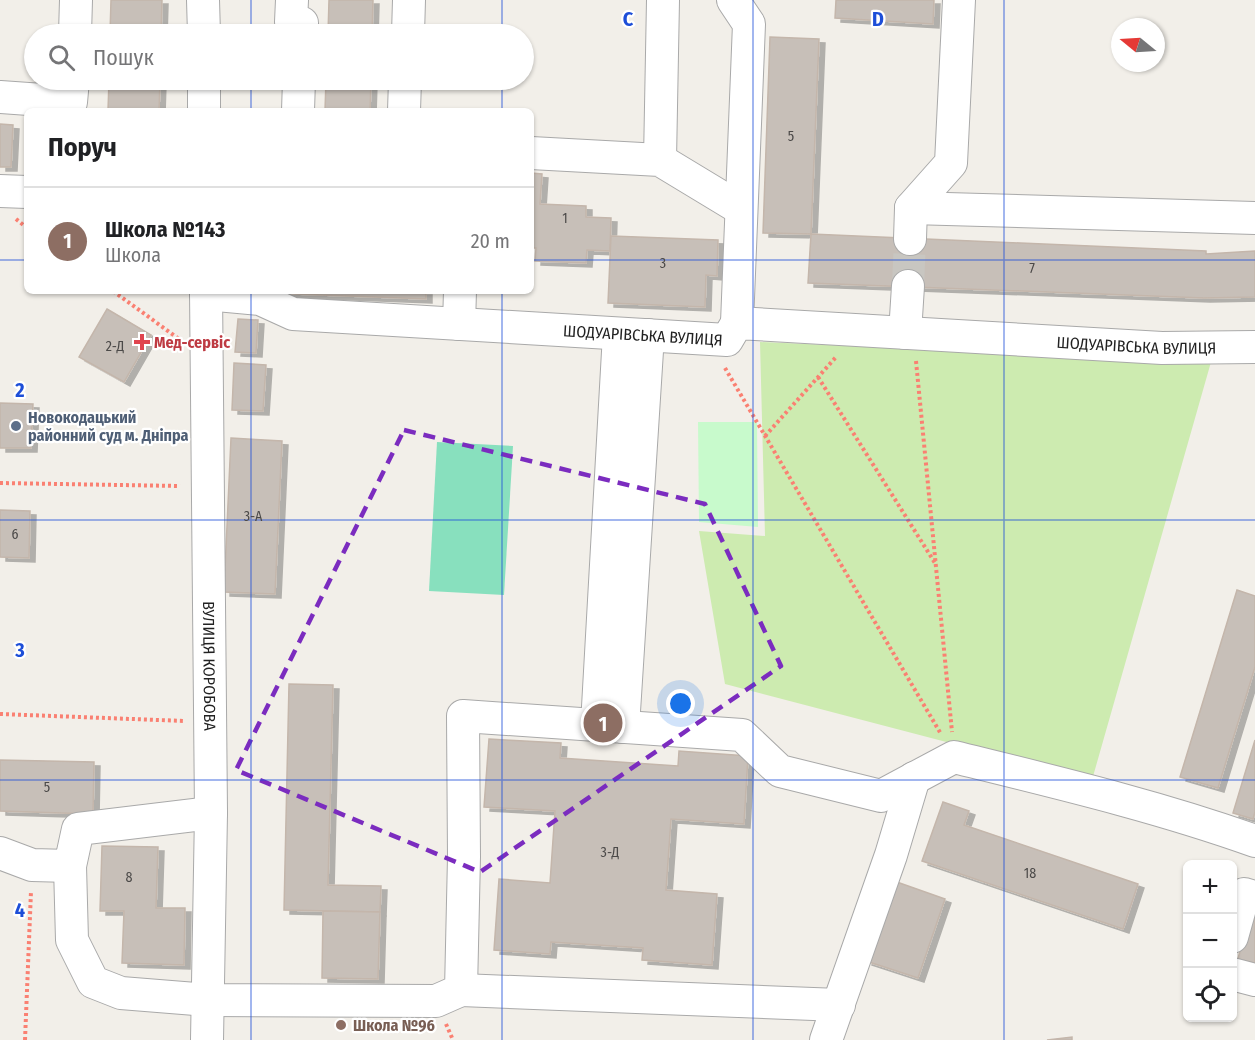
<!DOCTYPE html>
<html lang="uk">
<meta charset="utf-8">
<style>
body{margin:0;font-family:"Fira Sans Condensed",sans-serif;background:#f2f2f2;color:#202124}
.controls{position:absolute;right:18px;bottom:18px;display:grid;overflow:hidden;border-radius:9px;box-shadow:0 2px 4px #0004}
.controls button{width:54px;height:54px;display:grid;place-items:center;padding:0;border:0;border-bottom:2px solid #e0e0e0;background:#fff;color:#202124;font:30px sans-serif}
.compass{position:absolute;left:1111px;top:18px;width:54px;height:54px;border-radius:50%;background:#fff;box-shadow:0 2px 4px #0004;rotate:288deg}
.you{position:absolute;left:681px;top:704px;width:21px;height:21px;margin:-15px;border:4px solid #fff;border-radius:50%;background:#1a73e8;box-shadow:0 0 0 9px #1a73e833}
.badge{display:grid;place-items:center;width:39px;height:39px;border-radius:50%;background:#7c3aed;color:#fff;font-size:20px;font-weight:700}
.pin{position:absolute;translate:-50% -50%;border:3px solid #fff;box-shadow:0 2px 6px #0006}
.list{margin:0;padding:0;list-style:none}
h2{display:flex;justify-content:space-between;align-items:center;height:78px;margin:0;padding:0 24px;font-size:26px}
h2 small{font-size:20px;font-weight:400;color:#757577}
.list li{display:grid;grid-template-columns:39px 1fr auto;gap:18px;align-items:center;box-sizing:border-box;height:108px;padding:0 24px;border-top:2px solid #e0e0e0}
.list b{display:block;font-size:22px;white-space:nowrap}
.list p{margin:0;font-size:20px;white-space:nowrap;color:#757577}
.list em{font-size:20px;font-style:normal;color:#757577}
.icon{flex:none;width:33px;height:33px;fill:none;stroke:currentColor;stroke-width:2;stroke-linecap:round;stroke-linejoin:round}
.map{position:relative;flex:none;width:1255px;height:1040px;overflow:hidden}
.search{position:absolute;background:#fff;box-shadow:0 2px 4px #0004;left:24px;top:24px;width:510px;height:66px;display:flex;align-items:center;gap:15px;box-sizing:border-box;padding:0 21px;border-radius:33px;color:#757577;font-size:22px}
.panel{position:absolute;background:#fff;box-shadow:0 2px 4px #0004;left:24px;top:108px;width:510px;height:186px;border-radius:9px}
.map>svg:first-child{display:block}
.grass{fill:#cdebb0}
.park{fill:#c8facc}
.pitch{fill:#88e0be}
.building{fill:#c7bfb8;stroke:#c4b6ab;stroke-width:1.5;filter:url(#shadow)}
.lines{fill:none;stroke-linecap:round;stroke-linejoin:round}
.minor-tunnel{stroke:#c8c6c1;stroke-width:32;stroke-dasharray:32 16;stroke-linecap:butt}
.minor-casing{stroke:#a9a9a9;stroke-width:34}
.path{stroke:#fa8072;stroke-width:4;stroke-dasharray:3 3;stroke-linecap:butt}
.minor{stroke:#fff;stroke-width:32}
.marked{fill:none;stroke:#7b2cbf;stroke-width:4.5;stroke-dasharray:12 8;stroke-linejoin:round}
.grid{fill:none;stroke:#1d4ed8;stroke-width:1.5;stroke-opacity:0.55}
.health-dot{fill:#e0444e;stroke:#fff;stroke-width:2}
.service-dot{fill:#5c6f8a;stroke:#fff;stroke-width:2}
.education-dot{fill:#8d6e63;stroke:#fff;stroke-width:2}
.labels{text-anchor:middle;stroke-width:4.5;stroke-linejoin:round;paint-order:stroke}
.number-label{font-size:14px;fill:#4b4948}
.street-label{font-size:16px;fill:#222;stroke:#fff}
.health-label{font-size:16px;font-weight:bold;fill:#be3a42;stroke:#fff;text-anchor:start}
.service-label{font-size:16px;font-weight:bold;fill:#4e5e75;stroke:#fff;text-anchor:start}
.education-label{font-size:16px;font-weight:bold;fill:#785e54;stroke:#fff;text-anchor:start}
.grid-label{font-size:20px;text-anchor:middle;font-weight:bold;fill:#1d4ed8;stroke:#fff;stroke-width:4.5;stroke-linejoin:round;paint-order:stroke}
</style>
<div class="map">
<svg width="1255" height="1040" viewBox="0 0 1255 1040">
<defs>
<filter id="shadow"><feDropShadow dx="6" dy="4" stdDeviation="0" flood-color="#0004"/></filter>
</defs>
<rect width="100%" height="100%" fill="#f2efe9"/>
<path class="grass" d="M760 342 1211 362 1092 780 725 684 699 531 765 536Z"/>
<path class="park" d="M698 422H757L758 527 699 522Z"/>
<path class="pitch" d="M437 442 513 446 504 595 429 591Z"/>
<g class="building">
<path d="M111 0H162L161 34H110Z"/>
<path d="M329 0H373L372 34H328Z"/>
<path d="M836 0H934L933 24 835 18Z"/>
<path d="M770 37 819 39 811 234 763 233Z"/>
<path d="M109 80H160L159 111H108Z"/>
<path d="M326 80H371L370 111H325Z"/>
<path d="M0 124 13 125 11 167H0Z"/>
<path d="M531 173 542 174 540 204 586 206V217L611 218 610 251 587 250 586 263 535 261 536 248H531Z"/>
<path d="M811 234 1206 251V254L1255 251V297L1204 298 808 283Z"/>
<path d="M611 236 718 240 717 276 706 275 705 307 608 303Z"/>
<path d="M268 291H426V299L268 293Z"/>
<path d="M107 309 151 335 124 382 79 357Z"/>
<path d="M238 319 258 320 256 353 235 352Z"/>
<path d="M234 363 266 365 263 411 232 410Z"/>
<path d="M0 403 33 404 31 448H0Z"/>
<path d="M231 438 282 441 275 594 224 592Z"/>
<path d="M0 510 30 511 29 558 0 557Z"/>
<path d="M1237 590 1255 596V667L1218 788 1180 777Z"/>
<path d="M289 684 333 685 328 885 381 886 380 912 284 910Z"/>
<path d="M489 739 561 743 560 758 678 766 679 751 748 756 744 824 671 819 666 890 717 894 712 965 642 960 643 948 551 942 550 954 494 950 499 879 550 883 555 811 484 807Z"/>
<path d="M1255 740V812L1253 819 1233 813Z"/>
<path d="M0 760 94 762 93 814 0 811Z"/>
<path d="M943 802 969 811 964 825 1138 884 1123 929 922 861Z"/>
<path d="M102 846 158 847 156 908H185L184 965 122 963 124 911H100Z"/>
<path d="M894 881 945 899 918 978 866 961Z"/>
<path d="M323 911 380 912 378 979 322 978Z"/>
<path d="M1250 911 1255 912V963L1238 959Z"/>
<path d="M1072 1037V1040H1047Z"/>
</g>
<g class="lines">
<path class="minor-tunnel" d="M908 286 910 239"/>
<defs>
<g id="minor">
<path d="M203 0 204 34"/>
<path d="M292 0 291 22 302 23 301 34"/>
<path d="M733 0 749 24 737 323"/>
<path d="M75 34 76 0"/>
<path d="M408 34 409 0"/>
<path d="M204 80V111"/>
<path d="M0 97 71 102 73 80"/>
<path d="M298 111 299 80"/>
<path d="M404 111 405 80"/>
<path d="M531 153 660 160 741 209"/>
<path d="M660 160 663 0"/>
<path d="M0 191 27 192"/>
<path d="M911 208 1255 218"/>
<path d="M910 239 911 208 951 163 959 0"/>
<path id="s1" d="M206 291 211 813 207 1040"/>
<path id="s2" d="M206 294 260 299 293 314 727 340 737 323 1162 348 1255 347"/>
<path d="M459 324 460 291"/>
<path d="M905 333 908 286"/>
<path d="M597 725 619 334"/>
<path d="M623 727 648 335"/>
<path d="M0 853 32 865 70 866 78 829 211 813"/>
<path d="M70 866 72 940 93 982 121 993 208 1000 436 1001 461 990 464 857 463 716 742 735 780 771 881 796 954 757C1055 782 1157 806 1255 841"/>
<path d="M1232 937 1244 894 1255 897"/>
<path d="M1232 974 1255 980"/>
<path d="M461 990 839 1005"/>
<path d="M826 1040 891 855 914 778"/>
</g>
</defs>
<use href="#minor" class="minor-casing"/>
<g class="path">
<path d="M16 219 27 228"/>
<path d="M113 291 179 339"/>
<path d="M916 361 952 732"/>
<path d="M725 368 941 734"/>
<path d="M818 377 935 563"/>
<path d="M765 436 837 356"/>
<path d="M0 483 180 486"/>
<path d="M0 714 185 721"/>
<path d="M446 1024 453 1040"/>
<path d="M25 1040 31 891"/>
</g>
<use href="#minor" class="minor"/>
</g>
<path class="marked" d="M404 430 705 504 781 666 480 872 236 770Z"/>
<path class="grid" d="M251 0V34M502 0V34M753 0V1040M1004 0V1040M251 80V111M502 80V111M0 260H27M531 260H1255M251 291V1040M502 291V1040M0 520H1255M0 780H1255"/>
<path class="health-dot" d="M139 333h6v6h6v6h-6v6h-6v-6h-6v-6h6z"/>
<circle class="service-dot" cx="16" cy="426" r="6"/>
<circle class="education-dot" cx="341" cy="1025" r="6"/>
<g class="labels">
<g class="number-label">
<text x="791" y="141">5</text>
<text x="565" y="223">1</text>
<text x="663" y="268">3</text>
<text x="1032" y="273">7</text>
<text x="115" y="351">2-Д</text>
<text x="253" y="521">3-А</text>
<text x="15" y="539">6</text>
<text x="47" y="792">5</text>
<text x="610" y="857">3-Д</text>
<text x="1030" y="878">18</text>
<text x="129" y="882">8</text>
</g>
<g class="street-label">
<text dy="6" stroke="none"><textPath href="#s2" startOffset="441">ШОДУАРІВСЬКА ВУЛИЦЯ</textPath></text>
<text dy="6" stroke="none"><textPath href="#s2" startOffset="945">ШОДУАРІВСЬКА ВУЛИЦЯ</textPath></text>
<text dy="6" stroke="none"><textPath href="#s1" startOffset="375">ВУЛИЦЯ КОРОБОВА</textPath></text>
</g>
<g class="health-label">
<text x="154" y="348">Мед-сервіс</text>
</g>
<g class="service-label">
<text x="28" y="423">Новокодацький<tspan x="28" dy="18">районний суд м. Дніпра</tspan></text>
</g>
<g class="education-label">
<text x="353" y="1031">Школа №96</text>
</g>
</g>
<g class="grid-label">
<text x="628" y="26">C</text>
<text x="878" y="26">D</text>
<text x="20" y="397">2</text>
<text x="20" y="657">3</text>
<text x="20" y="917">4</text>
</g>
</svg>
<div class="controls">
<button>+</button>
<button>−</button>
<button><svg class="icon" aria-label="locate" viewBox="0 0 24 24"><circle cx="12" cy="12" r="6"/><path d="M12 2v4M12 18v4M2 12h4M18 12h4"/></svg></button>
</div>
<svg class="compass" viewBox="-18 -18 36 36"><path d="M0-13l5 13h-10z" fill="#e53935"/><path d="M0 13l5-13h-10z" fill="#757577"/></svg>
<div class="you"></div>
<div class="pin badge" style="left:603px;top:723px;background:#8d6e63">1</div>
<div class="search"><svg class="icon" aria-label="search" viewBox="0 0 24 24"><circle cx="10" cy="10" r="6"/><path d="M15 15l6 6"/></svg>Пошук</div>
<section class="panel">
<h2>Поруч<small></small></h2>
<ul class="list">
<li><span class="badge" style="background:#8d6e63">1</span><div><b>Школа №143</b><p>Школа</p></div><em>20 m</em></li>
</ul>
</section>
</div>
